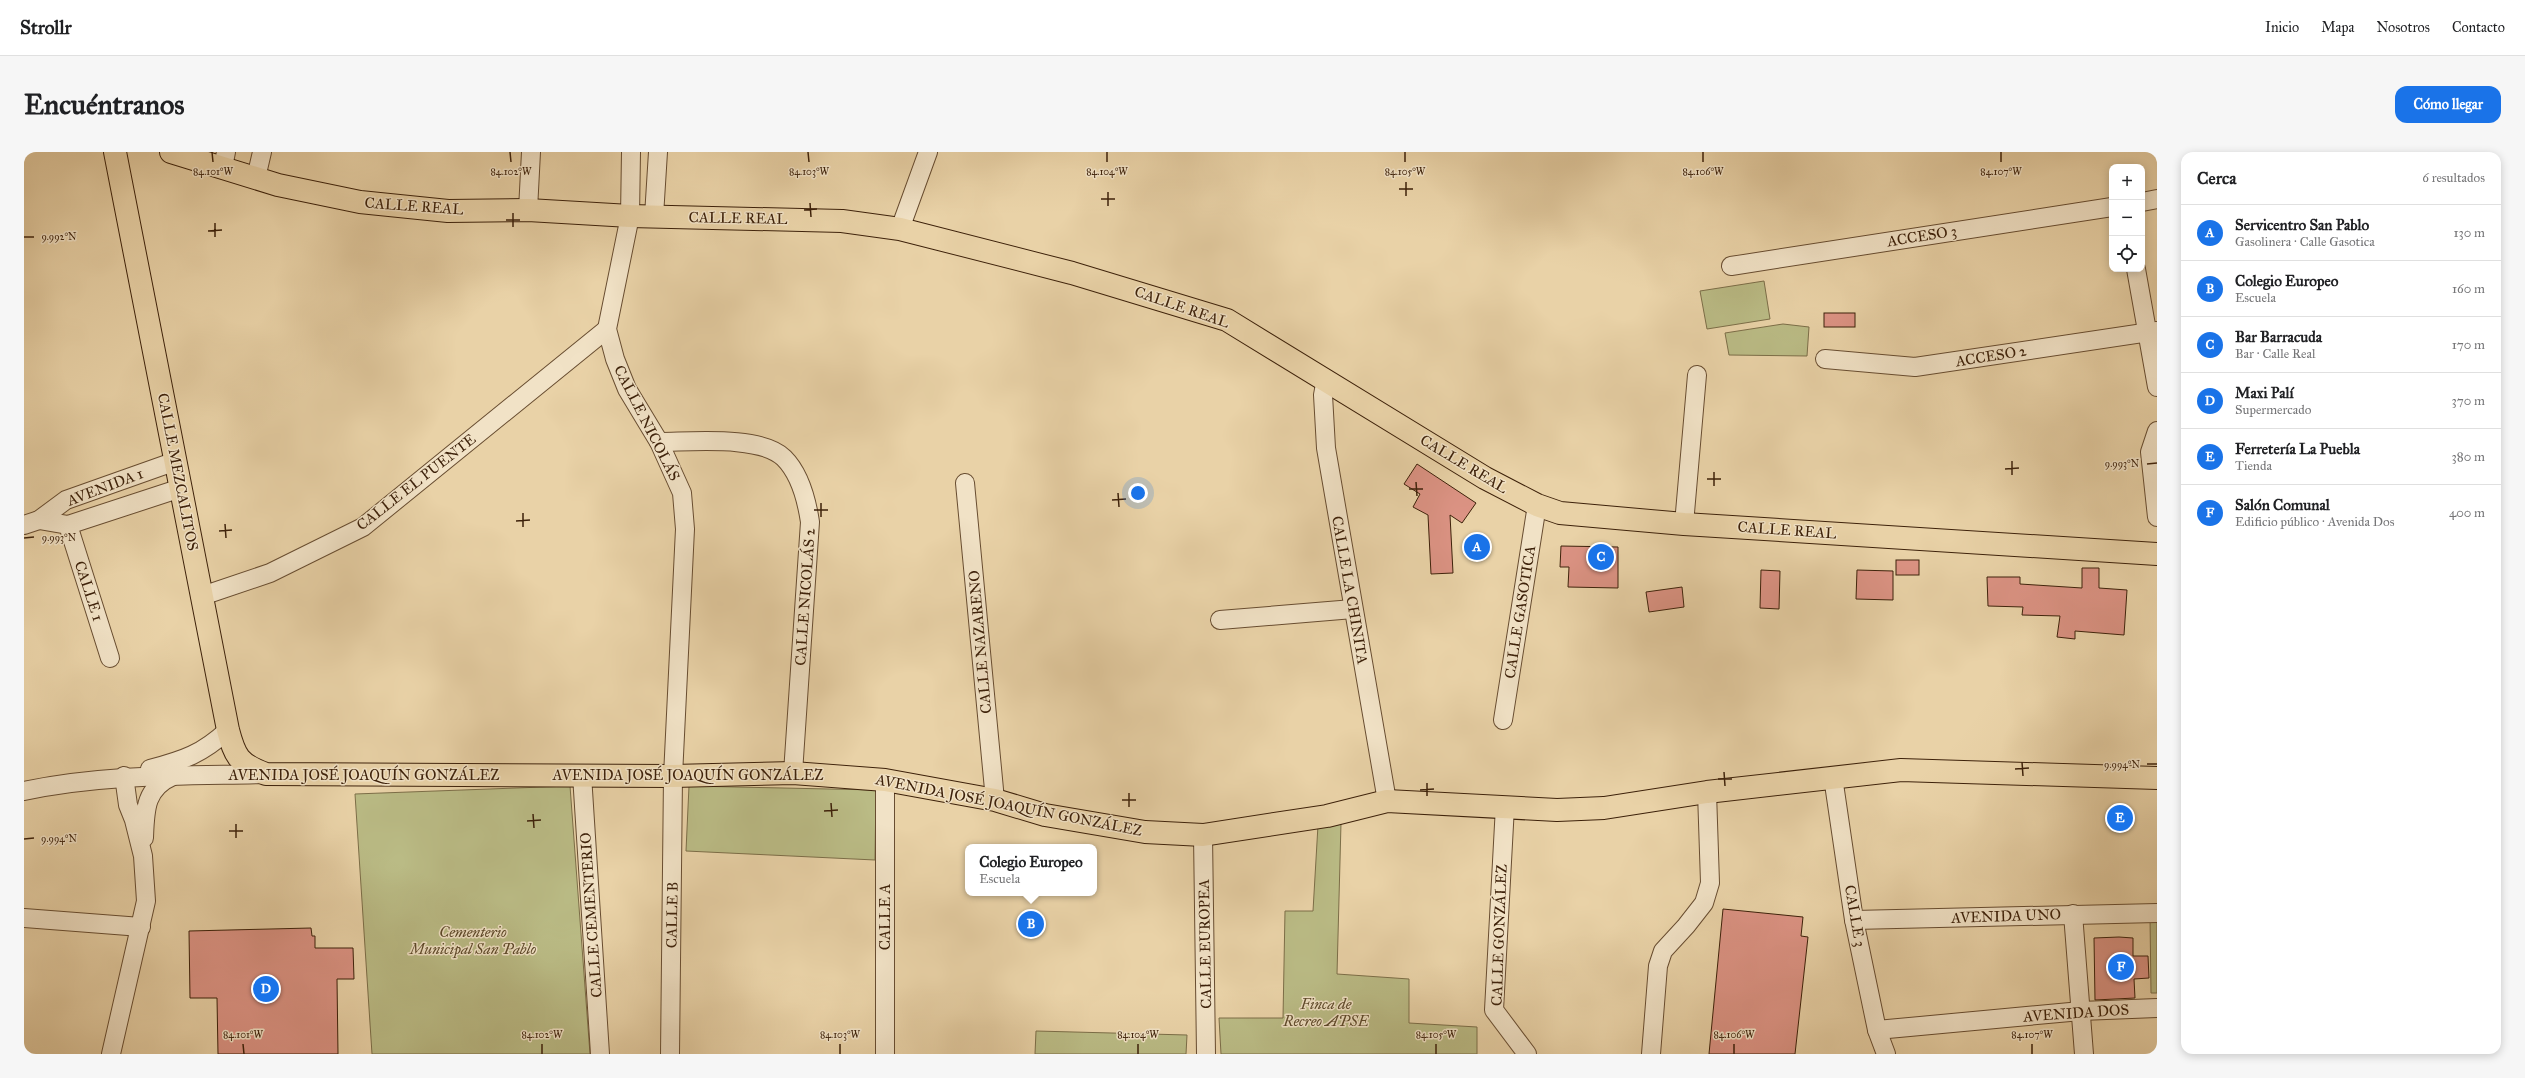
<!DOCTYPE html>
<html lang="es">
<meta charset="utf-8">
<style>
body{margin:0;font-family:"IM FELL Great Primer",serif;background:#f6f6f6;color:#202124}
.controls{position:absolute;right:12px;top:12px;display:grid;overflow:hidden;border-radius:8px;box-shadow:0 2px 10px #0003}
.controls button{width:36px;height:36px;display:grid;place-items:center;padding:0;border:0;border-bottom:1px solid #e0e0e0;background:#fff;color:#202124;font:20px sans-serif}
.you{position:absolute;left:1114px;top:341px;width:14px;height:14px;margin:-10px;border:3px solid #fff;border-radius:50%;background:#1a73e8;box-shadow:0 0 0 6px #1a73e833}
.badge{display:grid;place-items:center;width:26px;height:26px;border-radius:50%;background:#1a73e8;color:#fff;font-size:13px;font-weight:700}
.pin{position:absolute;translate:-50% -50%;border:2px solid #fff;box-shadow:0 1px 4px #0006}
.popup{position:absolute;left:941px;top:692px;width:132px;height:52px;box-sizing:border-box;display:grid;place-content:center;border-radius:8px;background:#fff;filter:drop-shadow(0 1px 3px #0005);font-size:13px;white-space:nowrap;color:#757577}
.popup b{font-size:15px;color:#202124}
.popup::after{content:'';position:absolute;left:50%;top:100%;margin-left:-8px;border:8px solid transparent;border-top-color:#fff}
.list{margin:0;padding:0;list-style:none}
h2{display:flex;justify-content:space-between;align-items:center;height:52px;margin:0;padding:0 16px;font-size:17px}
h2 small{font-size:13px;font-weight:400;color:#757577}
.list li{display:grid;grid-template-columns:26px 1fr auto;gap:12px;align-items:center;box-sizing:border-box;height:56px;padding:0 16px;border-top:1px solid #e0e0e0}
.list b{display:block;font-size:15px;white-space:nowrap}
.list p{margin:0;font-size:13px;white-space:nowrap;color:#757577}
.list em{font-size:13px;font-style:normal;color:#757577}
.icon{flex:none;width:22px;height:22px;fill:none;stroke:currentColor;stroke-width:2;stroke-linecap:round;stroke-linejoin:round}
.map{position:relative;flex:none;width:2133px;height:902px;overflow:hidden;border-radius:12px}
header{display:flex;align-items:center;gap:24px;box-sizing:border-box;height:56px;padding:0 20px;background:#fff;border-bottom:1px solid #e0e0e0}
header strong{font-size:19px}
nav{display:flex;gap:22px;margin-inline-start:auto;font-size:14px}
.intro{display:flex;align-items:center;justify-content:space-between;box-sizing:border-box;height:96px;padding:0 24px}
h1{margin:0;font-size:28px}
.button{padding:10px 18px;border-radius:12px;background:#1a73e8;color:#fff;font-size:14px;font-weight:700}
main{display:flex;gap:24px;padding:0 24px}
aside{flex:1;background:#fff;border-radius:12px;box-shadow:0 2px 10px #0003}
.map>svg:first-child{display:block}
.green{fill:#babb85;stroke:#7c6e48}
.building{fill:#dc9384;stroke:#3d210a}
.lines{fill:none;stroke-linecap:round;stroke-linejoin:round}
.minor-casing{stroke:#684d31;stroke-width:20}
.major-casing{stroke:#3d210a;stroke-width:24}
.minor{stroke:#f1e2c6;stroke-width:18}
.major{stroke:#e9d2a7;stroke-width:22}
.ticks{fill:none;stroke:#3d210a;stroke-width:1.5}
.labels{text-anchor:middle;stroke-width:3;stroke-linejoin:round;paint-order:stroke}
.street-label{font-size:15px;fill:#3d210a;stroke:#f1e2c6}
.park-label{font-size:15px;font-style:italic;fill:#5c4829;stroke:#f1e2c6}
.ticks-label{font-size:10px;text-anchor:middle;fill:#3d210a;stroke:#f1e2c6;stroke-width:3;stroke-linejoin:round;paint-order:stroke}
</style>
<header>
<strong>Strollr</strong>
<nav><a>Inicio</a><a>Mapa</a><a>Nosotros</a><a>Contacto</a></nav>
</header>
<div class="intro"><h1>Encuéntranos</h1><a class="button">Cómo llegar</a></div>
<main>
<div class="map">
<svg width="2133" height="902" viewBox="0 0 2133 902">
<rect width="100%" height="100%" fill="#e9d2a7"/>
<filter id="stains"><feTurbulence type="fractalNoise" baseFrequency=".005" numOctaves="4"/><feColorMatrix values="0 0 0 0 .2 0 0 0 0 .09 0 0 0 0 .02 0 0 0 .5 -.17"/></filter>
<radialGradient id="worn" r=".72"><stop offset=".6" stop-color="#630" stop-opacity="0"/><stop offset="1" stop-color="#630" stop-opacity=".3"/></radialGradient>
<g class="green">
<path d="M1740 129 1746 167 1683 177 1676 139Z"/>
<path d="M1759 172 1785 175 1783 204 1705 203 1701 181Z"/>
<path d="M546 634 566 902H348L331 642Z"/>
<path d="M665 634 852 638 851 708 662 699Z"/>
<path d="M1317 671 1313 822 1385 827V871L1453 875V902H1197L1195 866H1259L1261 759H1289L1294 673Z"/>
<path d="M2126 766H2133V841H2127Z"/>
<path d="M1012 879 1163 883 1162 902H1011Z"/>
</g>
<g class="building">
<rect x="1800" y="161" width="31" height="14"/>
<path d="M1393 312 1452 351 1438 371 1426 363 1429 421 1407 422 1404 363 1389 355 1396 342 1380 332Z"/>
<path d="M1537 394 1594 395V436L1544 435 1545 415H1536Z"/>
<rect x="1872" y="408" width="23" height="15"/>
<path d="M2058 416H2075V436L2103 438 2100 483 2051 479V487L2033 485 2036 464 1998 463 1999 455 1964 454 1963 425H1996V432L2058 436Z"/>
<path d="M1737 418 1756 419 1755 457 1736 456Z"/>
<path d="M1833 418 1869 419V448L1832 447Z"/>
<path d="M1658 435 1660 455 1625 460 1622 440Z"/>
<path d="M1699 757 1779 765 1777 784 1784 785 1771 902H1685Z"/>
<path d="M287 776 288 784H291V796H329L330 827H313L314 902H194L193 846H166L165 779Z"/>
<path d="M2095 785 2109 786V804H2124L2125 826 2110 827 2111 846 2071 848 2070 786Z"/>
</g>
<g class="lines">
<defs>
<g id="minor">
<path d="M607 0 606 64 583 177 591 207 603 237 635 290 658 341 661 377 649 624 646 902"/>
<path d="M199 15 202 0"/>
<path d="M232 26 238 0"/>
<path d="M2118 50 2133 47"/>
<path d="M504 58 507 0"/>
<path d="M630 64 634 0"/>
<path d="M876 77 904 0"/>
<path d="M1707 114 2088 55"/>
<path d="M2112 117 2133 235"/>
<path d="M1801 207 1891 215 2133 179"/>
<path d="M1302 227 1299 243 1302 296 1363 649"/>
<path d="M2133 279 2126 300 2133 365"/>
<path d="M635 290C667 290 737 283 760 306 776 322 783 350 786 370L769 621"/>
<path d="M941 331 971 648"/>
<path d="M15 368 44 373 157 336"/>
<path d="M1660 372 1673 223"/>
<path d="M0 373 15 368 42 348 152 309"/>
<path d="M44 373 86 506"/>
<path d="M178 444 246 421 339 375 583 177"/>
<path d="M1196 468 1329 457"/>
<path d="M1479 568 1513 353"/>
<path d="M126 617C160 608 178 602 204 578"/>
<path d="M558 623 576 902"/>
<path d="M1809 625 1830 768 1853 878 1862 902"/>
<path d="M0 639C80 622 160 624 242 622"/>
<path d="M1481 654 1470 858 1503 902"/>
<path d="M1179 683 1182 902"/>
<path d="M120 686C121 658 121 636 149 624"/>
<path d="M2049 762 2060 902"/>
<path d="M0 766 117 775"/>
<path d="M1830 768 2133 761"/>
<path d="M1853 878 2057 859 2133 856"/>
<path d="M87 902 122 749 119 704 110 668 104 653 100 624"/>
<path d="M861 902V628"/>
<path d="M1627 902 1634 814 1639 799 1662 774 1680 751 1686 731 1683 640"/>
</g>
<g id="major">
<path d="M91 0 204 578C211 605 215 612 242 622L649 624 769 621 861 628 971 648 1021 663 1121 680 1179 683 1303 664 1363 649 1533 658 1580 656 1683 640 1877 618 2133 626"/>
<path d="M147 0 254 33 336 50 424 59 504 58 606 64 818 69 876 77 1048 121 1203 168 1461 326 1513 353 1536 361 1660 372 2133 402"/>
</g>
</defs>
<use href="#minor" class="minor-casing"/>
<use href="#major" class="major-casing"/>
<use href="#minor" class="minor"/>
<use href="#major" class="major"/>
</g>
<path class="ticks" d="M188 0 189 10M486 0 487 10M784 0 785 10M1083 0V10M1381 0V10M1679 0V10M1977 0V10M1382 30V44M1375 37H1389M1084 40V54M1077 47H1091M786 51 787 65M780 58 793 57M489 61V75M482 68H496M191 71V85M184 79 198 78M0 85H10M1988 309V323M2123 312 2133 311M1981 317 1995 316M1690 320V334M1683 327H1697M1392 330 1393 344M1385 337H1399M1094 341 1095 355M1088 348 1102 347M797 351V365M790 358H804M499 361V375M492 369 506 368M201 372 202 386M195 379 208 378M0 386 10 385M1998 610 1999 624M2123 612H2133M1991 617 2005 616M1700 620 1701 634M1694 627H1708M1403 631V644M1396 638 1410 637M1105 641V655M1098 648H1112M807 651 808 665M800 659 814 658M509 662 510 676M503 669 517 668M212 672V686M205 679H219M0 687 10 686M219 892 220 902M518 892V902M816 892V902M1114 892V902M1412 892V902M1710 892V902M2008 892V902"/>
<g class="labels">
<g class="street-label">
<text transform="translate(390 54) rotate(4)" y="5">CALLE REAL</text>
<text transform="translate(714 66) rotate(1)" y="5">CALLE REAL</text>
<text transform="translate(1898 84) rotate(-9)" y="5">ACCESO 3</text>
<text transform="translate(1158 155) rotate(19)" y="5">CALLE REAL</text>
<text transform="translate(1967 204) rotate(-9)" y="5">ACCESO 2</text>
<text transform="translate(623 271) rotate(63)" y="5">CALLE NICOLÁS</text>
<text transform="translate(1440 312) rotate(31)" y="5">CALLE REAL</text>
<text transform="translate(154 320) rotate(79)" y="5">CALLE MEZCALITOS</text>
<text transform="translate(392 330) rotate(-38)" y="5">CALLE EL PUENTE</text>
<text transform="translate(81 335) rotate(-21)" y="5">AVENIDA 1</text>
<text transform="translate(1763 378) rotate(4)" y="5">CALLE REAL</text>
<text transform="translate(1326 438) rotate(80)" y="5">CALLE LA CHINITA</text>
<text transform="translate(65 439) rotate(72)" y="5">CALLE 1</text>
<text transform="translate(781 445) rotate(-86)" y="5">CALLE NICOLÁS 2</text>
<text transform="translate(1496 460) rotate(-81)" y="5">CALLE GASOTICA</text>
<text transform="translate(956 490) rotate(-95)" y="5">CALLE NAZARENO</text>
<text x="340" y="628">AVENIDA JOSÉ JOAQUÍN GONZÁLEZ</text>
<text x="664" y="628">AVENIDA JOSÉ JOAQUÍN GONZÁLEZ</text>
<text transform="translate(985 653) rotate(11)" y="5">AVENIDA JOSÉ JOAQUÍN GONZÁLEZ</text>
<text transform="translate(567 763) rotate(-94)" y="5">CALLE CEMENTERIO</text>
<text transform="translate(648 763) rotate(-89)" y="5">CALLE B</text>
<text transform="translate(1831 764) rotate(80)" y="5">CALLE 3</text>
<text transform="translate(1982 764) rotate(-2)" y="5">AVENIDA UNO</text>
<text transform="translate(861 765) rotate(-90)" y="5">CALLE A</text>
<text transform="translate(1475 783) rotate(-88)" y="5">CALLE GONZÁLEZ</text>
<text transform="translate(1181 792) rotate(-91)" y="5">CALLE EUROPEA</text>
<text transform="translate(2052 861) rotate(-4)" y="5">AVENIDA DOS</text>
</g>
<g class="park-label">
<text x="449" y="785">Cementerio<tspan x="449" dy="17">Municipal San Pablo</tspan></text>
<text x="1302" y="857">Finca de<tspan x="1302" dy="17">Recreo APSE</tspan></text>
</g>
</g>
<g class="ticks-label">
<text x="189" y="23">84.101°W</text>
<text x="487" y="23">84.102°W</text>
<text x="785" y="23">84.103°W</text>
<text x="1083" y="23">84.104°W</text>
<text x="1381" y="23">84.105°W</text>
<text x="1679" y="23">84.106°W</text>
<text x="1977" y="23">84.107°W</text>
<text x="35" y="88">9.992°N</text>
<text x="2098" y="315">9.993°N</text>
<text x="35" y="389">9.993°N</text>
<text x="2098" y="616">9.994°N</text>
<text x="35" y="690">9.994°N</text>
<text x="219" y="886">84.101°W</text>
<text x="518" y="886">84.102°W</text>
<text x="816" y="886">84.103°W</text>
<text x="1114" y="886">84.104°W</text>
<text x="1412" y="886">84.105°W</text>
<text x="1710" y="886">84.106°W</text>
<text x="2008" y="886">84.107°W</text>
</g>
<rect width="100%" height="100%" filter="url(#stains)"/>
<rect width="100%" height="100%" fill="url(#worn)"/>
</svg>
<div class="controls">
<button>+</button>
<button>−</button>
<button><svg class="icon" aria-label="locate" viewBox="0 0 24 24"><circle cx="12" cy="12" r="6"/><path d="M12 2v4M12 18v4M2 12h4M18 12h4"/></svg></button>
</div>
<div class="you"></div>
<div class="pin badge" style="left:1453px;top:395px">A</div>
<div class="pin badge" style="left:1007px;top:772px">B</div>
<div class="popup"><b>Colegio Europeo</b>Escuela</div>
<div class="pin badge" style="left:1577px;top:405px">C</div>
<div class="pin badge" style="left:242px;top:837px">D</div>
<div class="pin badge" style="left:2096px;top:666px">E</div>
<div class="pin badge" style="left:2097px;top:815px">F</div>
</div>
<aside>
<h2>Cerca<small>6 resultados</small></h2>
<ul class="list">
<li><span class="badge">A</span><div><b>Servicentro San Pablo</b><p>Gasolinera · Calle Gasotica</p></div><em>130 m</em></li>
<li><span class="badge">B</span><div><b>Colegio Europeo</b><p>Escuela</p></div><em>160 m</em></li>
<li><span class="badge">C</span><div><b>Bar Barracuda</b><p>Bar · Calle Real</p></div><em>170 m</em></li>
<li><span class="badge">D</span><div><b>Maxi Palí</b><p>Supermercado</p></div><em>370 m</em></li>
<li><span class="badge">E</span><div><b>Ferretería La Puebla</b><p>Tienda</p></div><em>380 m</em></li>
<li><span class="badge">F</span><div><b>Salón Comunal</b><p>Edificio público · Avenida Dos</p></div><em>400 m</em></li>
</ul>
</aside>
</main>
